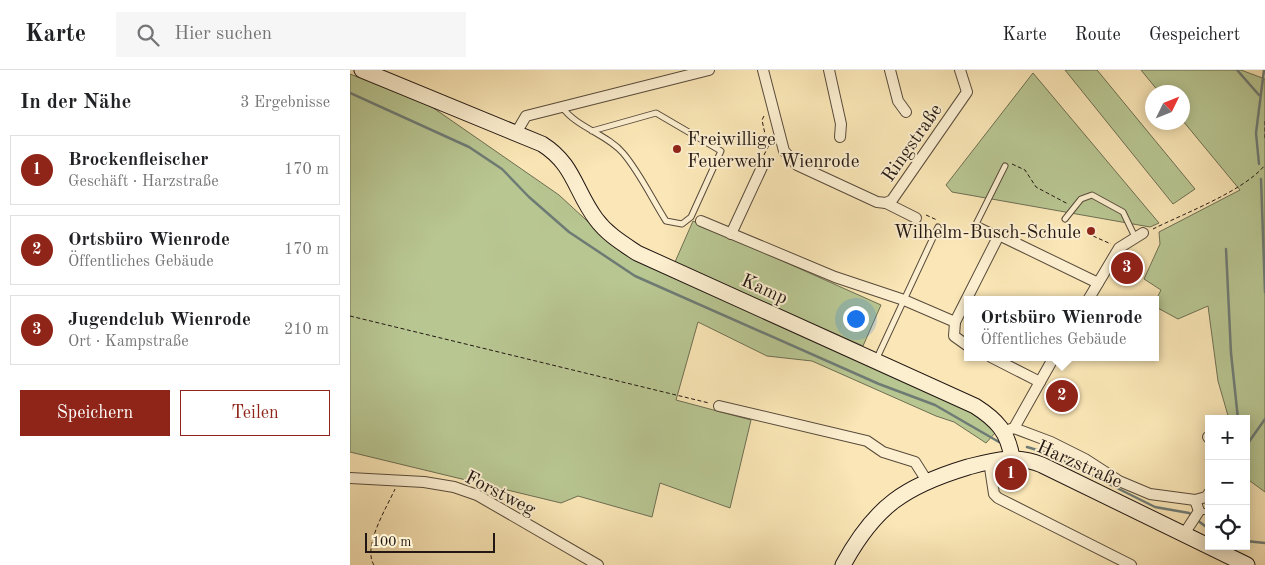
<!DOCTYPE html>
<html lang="de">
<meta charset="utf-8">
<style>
body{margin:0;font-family:"Old Standard TT",serif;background:#f6f6f6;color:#202124}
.controls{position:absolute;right:15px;bottom:15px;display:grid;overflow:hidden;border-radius:0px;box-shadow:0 2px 12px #0003}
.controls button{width:45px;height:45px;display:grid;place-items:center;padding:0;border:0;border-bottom:1px solid #e0e0e0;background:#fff;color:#202124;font:25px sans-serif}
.compass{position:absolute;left:795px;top:15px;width:45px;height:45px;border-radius:50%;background:#fff;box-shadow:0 2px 12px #0003;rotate:47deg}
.scale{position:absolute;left:15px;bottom:12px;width:130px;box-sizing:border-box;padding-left:5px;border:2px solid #221712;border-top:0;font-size:14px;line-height:18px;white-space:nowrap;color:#221712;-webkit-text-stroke:4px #fcefd0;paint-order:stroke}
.you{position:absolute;left:505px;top:248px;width:18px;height:18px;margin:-12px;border:4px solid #fff;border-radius:50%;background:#1a73e8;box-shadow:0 0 0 8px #1a73e833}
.badge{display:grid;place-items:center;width:32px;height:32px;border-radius:50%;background:#8f2418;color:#fff;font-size:16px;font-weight:700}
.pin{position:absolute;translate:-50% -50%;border:2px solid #fff;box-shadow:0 1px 5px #0006}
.popup{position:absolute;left:614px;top:226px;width:195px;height:65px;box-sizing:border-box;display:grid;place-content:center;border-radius:0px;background:#fff;filter:drop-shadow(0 1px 4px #0005);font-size:16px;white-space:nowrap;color:#757577}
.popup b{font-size:19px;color:#202124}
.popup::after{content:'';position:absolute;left:50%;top:100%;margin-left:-10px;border:10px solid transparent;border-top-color:#fff}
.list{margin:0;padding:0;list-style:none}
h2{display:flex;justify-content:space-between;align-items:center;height:65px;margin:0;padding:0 20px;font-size:21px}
h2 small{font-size:16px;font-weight:400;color:#757577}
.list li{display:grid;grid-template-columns:32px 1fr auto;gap:15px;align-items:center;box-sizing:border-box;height:70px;margin:0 10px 10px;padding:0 10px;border:1px solid #e0e0e0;border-radius:0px}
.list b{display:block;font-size:19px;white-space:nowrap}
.list p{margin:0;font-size:16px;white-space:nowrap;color:#757577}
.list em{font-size:16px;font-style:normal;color:#757577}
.actions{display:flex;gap:10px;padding:15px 20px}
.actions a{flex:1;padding:11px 0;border:1px solid #8f2418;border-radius:0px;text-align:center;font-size:18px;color:#8f2418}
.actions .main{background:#8f2418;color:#fff}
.icon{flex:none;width:28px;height:28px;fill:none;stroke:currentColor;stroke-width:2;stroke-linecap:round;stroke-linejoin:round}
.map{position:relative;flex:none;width:915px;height:495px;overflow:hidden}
header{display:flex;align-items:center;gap:30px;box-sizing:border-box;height:70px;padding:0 25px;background:#fff;border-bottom:1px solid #e0e0e0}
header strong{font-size:24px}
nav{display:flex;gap:28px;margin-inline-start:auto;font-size:18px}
.search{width:350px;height:45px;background:#f6f6f6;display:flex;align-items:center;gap:12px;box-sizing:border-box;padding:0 18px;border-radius:0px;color:#757577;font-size:19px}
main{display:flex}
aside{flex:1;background:#fff}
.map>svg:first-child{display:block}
.green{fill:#b8c692;stroke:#6d6e52}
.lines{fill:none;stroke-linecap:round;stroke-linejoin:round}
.stream{stroke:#6e7b75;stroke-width:2.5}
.lane-casing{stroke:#584b3b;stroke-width:7}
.street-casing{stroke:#584b3b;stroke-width:12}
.secondary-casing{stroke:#221712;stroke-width:17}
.path{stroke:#221712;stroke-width:1;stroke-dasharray:4 2.5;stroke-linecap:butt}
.lane{stroke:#fcefd0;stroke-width:5}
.street{stroke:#fcefd0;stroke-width:10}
.secondary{stroke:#fcefd0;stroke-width:15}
.poi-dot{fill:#8f2418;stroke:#fcefd0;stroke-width:2}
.labels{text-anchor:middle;stroke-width:4;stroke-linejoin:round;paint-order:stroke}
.poi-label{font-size:19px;fill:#221712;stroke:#fcefd0;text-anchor:start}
.street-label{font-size:19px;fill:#221712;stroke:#fcefd0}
</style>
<header>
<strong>Karte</strong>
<div class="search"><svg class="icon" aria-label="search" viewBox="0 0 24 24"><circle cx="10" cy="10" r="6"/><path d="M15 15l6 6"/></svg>Hier suchen</div>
<nav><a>Karte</a><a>Route</a><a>Gespeichert</a></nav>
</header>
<main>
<aside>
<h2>In der Nähe<small>3 Ergebnisse</small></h2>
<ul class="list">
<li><span class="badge">1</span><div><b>Brockenfleischer</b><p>Geschäft · Harzstraße</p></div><em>170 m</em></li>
<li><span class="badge">2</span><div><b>Ortsbüro Wienrode</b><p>Öffentliches Gebäude</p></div><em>170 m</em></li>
<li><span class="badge">3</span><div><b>Jugendclub Wienrode</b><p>Ort · Kampstraße</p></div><em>210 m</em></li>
</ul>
<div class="actions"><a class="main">Speichern</a><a>Teilen</a></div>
</aside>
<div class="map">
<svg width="915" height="495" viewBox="0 0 915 495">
<rect width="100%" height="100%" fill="#fae6b6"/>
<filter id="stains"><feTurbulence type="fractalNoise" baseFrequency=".004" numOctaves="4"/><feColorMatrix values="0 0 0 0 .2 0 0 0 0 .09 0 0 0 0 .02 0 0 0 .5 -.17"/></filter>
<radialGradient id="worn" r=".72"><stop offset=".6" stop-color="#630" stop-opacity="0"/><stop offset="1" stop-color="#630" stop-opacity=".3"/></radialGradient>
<g class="green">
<path d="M715 0H747L845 119 823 134Z"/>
<path d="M791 0H891L915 9V422L896 408V349H879L868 311 858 236 828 249 806 237V230L811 220 794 209 810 174 809 162 890 120 833 51 832 22H809Z"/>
<path d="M683 3 809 153 800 157 602 122 596 115Z"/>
<path d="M0 4 82 37 209 125 272 183 628 344 645 363 636 373 604 352 586 346 462 291 417 286 348 252 326 330 401 350 380 438 310 413 302 447 228 426 211 433 0 382Z"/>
<path d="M343 151 531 235 513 276 325 192Z"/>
</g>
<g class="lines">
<g class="stream">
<path d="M887 0 909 25"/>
<path d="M0 23 119 77 152 99 179 127 219 162 285 206 529 314 585 335 649 372"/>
<path d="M909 94 906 63 914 0"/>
<path d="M911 109 915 222"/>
<path d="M876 179 881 283 888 349"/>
<path d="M896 376 915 349"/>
<path d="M677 377 697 383 805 437 839 443 843 446"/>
<path d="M847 450 859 459"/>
<path d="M896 471 915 473"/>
</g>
<defs>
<g id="lane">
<path d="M212 37C227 58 257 64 273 83 290 103 302 129 316 151L332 154 341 147 371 81 306 43 242 61"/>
<path d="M715 149 731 129 742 125 773 142 785 167"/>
<path d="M649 165 626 154 655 96"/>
<path d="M526 290 588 157"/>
<path d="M849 441 859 442"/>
</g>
<g id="street">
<path d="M413 0 434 81 447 95 527 132 536 133 542 130 617 22 610 0"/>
<path d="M479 0 491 54 490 67"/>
<path d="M540 0 548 31 556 42"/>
<path d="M166 63 176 46 359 0"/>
<path d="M536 133 566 148"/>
<path d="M351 151 485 207 554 230 605 252"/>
<path d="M381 164 413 95"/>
<path d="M738 230 769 178 793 163"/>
<path d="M618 276 604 266 605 252 649 165 748 213"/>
<path d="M641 287 690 312"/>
<path d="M369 336 517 371 533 382 565 392 577 411"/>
<path d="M664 358 701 372 735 389 769 411 800 424 845 430 856 427 859 423"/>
<path d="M658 360 664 358 704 287"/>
<path d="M858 367 859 368"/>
<path d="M639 391 644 424 648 428 781 495"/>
<path d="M0 408 74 412 104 417 127 425 248 495"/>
<path d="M834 464 849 441 845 430"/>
</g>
<g id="secondary">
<path d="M12 0 192 74C224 94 225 121 246 149 257 164 272 173 287 183L625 336C647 350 658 362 662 388"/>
<path d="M493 495C525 436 555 416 618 397 645 390 665 384 692 395L897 495"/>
</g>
</defs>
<use href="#lane" class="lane-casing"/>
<use href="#street" class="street-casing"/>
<use href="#secondary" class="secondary-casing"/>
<g class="path">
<path d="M414 46 412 50 415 64 420 68"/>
<path d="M915 51V69"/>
<path d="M414 85 422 69"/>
<path d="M662 94 675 100 686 117 718 134"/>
<path d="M576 145 587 150"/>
<path d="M803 159C835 143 894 121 915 95"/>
<path d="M743 166 761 174"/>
<path d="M0 246 359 333"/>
<path d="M24 495C12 477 37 437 45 419"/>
</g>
<use href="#lane" class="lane"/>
<use href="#street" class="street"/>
<use href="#secondary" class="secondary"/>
</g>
<g class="poi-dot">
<circle cx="327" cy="79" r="5"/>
<circle cx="741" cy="161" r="5"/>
</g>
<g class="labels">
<g class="poi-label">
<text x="337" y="75">Freiwillige<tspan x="337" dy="22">Feuerwehr Wienrode</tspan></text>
<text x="731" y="168" text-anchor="end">Wilhelm-Busch-Schule</text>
</g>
<g class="street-label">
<text transform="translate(561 72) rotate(-55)" y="7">Ringstraße</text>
<text transform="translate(415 218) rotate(24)" y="7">Kamp</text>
<text transform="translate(730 393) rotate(24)" y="7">Harzstraße</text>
<text transform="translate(151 422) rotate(27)" y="7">Forstweg</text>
</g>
</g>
<rect width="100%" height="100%" filter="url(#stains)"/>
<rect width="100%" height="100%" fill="url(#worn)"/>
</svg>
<div class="controls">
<button>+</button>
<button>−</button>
<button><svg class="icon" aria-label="locate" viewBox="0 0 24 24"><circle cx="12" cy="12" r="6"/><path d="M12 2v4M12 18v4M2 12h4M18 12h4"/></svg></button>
</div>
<svg class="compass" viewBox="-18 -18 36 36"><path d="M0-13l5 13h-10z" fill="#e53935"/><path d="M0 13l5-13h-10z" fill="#757577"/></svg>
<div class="scale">100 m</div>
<div class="you"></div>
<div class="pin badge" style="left:661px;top:404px">1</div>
<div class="pin badge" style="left:712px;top:326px">2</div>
<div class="popup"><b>Ortsbüro Wienrode</b>Öffentliches Gebäude</div>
<div class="pin badge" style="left:777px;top:198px">3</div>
</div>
</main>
